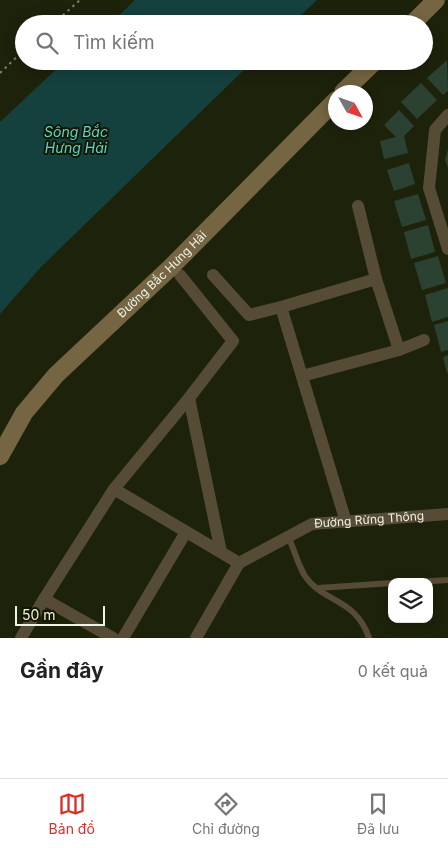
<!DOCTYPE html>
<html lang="vi">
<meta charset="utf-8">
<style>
body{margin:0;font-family:Inter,sans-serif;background:#f6f6f6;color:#222}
.controls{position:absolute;right:15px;bottom:15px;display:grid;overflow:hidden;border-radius:10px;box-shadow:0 2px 12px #0003}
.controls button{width:45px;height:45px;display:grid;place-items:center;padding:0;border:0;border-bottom:1px solid #e0e0e0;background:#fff;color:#222;font:25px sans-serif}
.compass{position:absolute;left:328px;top:85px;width:45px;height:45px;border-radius:50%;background:#fff;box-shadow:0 2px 12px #0003;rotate:130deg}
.scale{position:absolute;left:15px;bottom:12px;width:90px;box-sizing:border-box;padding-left:5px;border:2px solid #eff3e5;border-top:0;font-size:14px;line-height:18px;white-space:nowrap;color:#eff3e5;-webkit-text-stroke:4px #141803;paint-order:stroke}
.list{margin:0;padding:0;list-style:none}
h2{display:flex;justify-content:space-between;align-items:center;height:65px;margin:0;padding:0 20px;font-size:21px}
h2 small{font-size:16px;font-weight:400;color:#767676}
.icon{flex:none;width:28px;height:28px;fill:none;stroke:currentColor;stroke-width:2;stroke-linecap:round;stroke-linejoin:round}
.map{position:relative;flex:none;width:448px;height:638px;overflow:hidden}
.search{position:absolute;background:#fff;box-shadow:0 2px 12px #0003;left:15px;right:15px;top:15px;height:55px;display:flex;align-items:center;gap:12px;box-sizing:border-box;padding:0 18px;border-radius:28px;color:#767676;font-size:19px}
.sheet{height:140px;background:#fff}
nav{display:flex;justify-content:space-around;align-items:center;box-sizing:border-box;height:70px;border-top:1px solid #e0e0e0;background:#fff;font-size:14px;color:#767676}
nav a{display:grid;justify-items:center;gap:2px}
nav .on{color:#d93025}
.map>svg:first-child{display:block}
.water{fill:#14413e}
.building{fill:#2b4232}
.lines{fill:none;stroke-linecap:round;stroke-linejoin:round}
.path{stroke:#7b806d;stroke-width:2;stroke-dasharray:2.5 4;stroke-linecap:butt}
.lane{stroke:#564c36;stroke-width:6}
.street{stroke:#564c36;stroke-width:12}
.secondary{stroke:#756542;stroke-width:18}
.labels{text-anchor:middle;stroke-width:4;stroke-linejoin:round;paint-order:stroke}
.street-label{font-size:12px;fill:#eff3e5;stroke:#141803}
.water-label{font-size:14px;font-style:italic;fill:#5bd7ce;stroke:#141803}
</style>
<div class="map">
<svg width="448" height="638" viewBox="0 0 448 638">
<rect width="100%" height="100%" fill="#1d220b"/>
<g class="water">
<path d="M135 0H317L292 24H110Z"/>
<path d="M65 61H253L41 267 0 314V122Z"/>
</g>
<g class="building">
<path d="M447 60 448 91 443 95 427 78Z"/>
<path d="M421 83 437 100 417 119 401 102Z"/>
<path d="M399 110 414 126 404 136 408 153 384 159 380 141 396 137 384 125Z"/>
<path d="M448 149V168L445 160Z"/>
<path d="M409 163 415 184 394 191 387 170Z"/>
<path d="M418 194 426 220 402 227 394 201Z"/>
<path d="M428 225 435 252 411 259 404 232Z"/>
<path d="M438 256 446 283 422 290 414 263Z"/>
<path d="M448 288V317L432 322 425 295Z"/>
<path d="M448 321V350L441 352 434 325Z"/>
<path d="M448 355V373H447L443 357Z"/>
</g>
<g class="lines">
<g class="path">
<path d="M53 24 80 0"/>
<path d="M0 73 24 50"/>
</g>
<g class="lane">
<path d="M288 536C294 549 298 565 305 576 323 603 356 598 369 638"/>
<path d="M416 582 448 580"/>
<path d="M318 588 392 583"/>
</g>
<g class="street">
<path d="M448 115 435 130 429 188 448 249"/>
<path d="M180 275 233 341 189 398"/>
<path d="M213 275 249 315 281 307"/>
<path d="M376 279 399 350 424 340"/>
<path d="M302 376 399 350"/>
<path d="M114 489 239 563"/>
<path d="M346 522 281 307 376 279 358 206"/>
<path id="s1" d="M239 563 312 524 448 514"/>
<path d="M44 599 113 638"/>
<path d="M21 638 44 599 114 489 189 398 221 552"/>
<path d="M123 638 186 532"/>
<path d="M196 638 239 563"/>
</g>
<g class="secondary">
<path d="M412 24 436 0"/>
<path d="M343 92 375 61"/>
<path id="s2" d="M0 456 24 413 56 375 171 267 336 100"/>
</g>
</g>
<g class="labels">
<g class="street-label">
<text dy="4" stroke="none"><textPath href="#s2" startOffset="245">Đường Bắc Hưng Hải</textPath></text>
<text dy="4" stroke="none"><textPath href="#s1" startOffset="140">Đường Rừng Thông</textPath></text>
</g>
<g class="water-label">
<text x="76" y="137">Sông Bắc<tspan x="76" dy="16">Hưng Hải</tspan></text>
</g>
</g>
</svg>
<div class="controls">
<button><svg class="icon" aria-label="layers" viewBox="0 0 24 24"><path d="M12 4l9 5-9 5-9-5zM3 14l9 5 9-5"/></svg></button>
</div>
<svg class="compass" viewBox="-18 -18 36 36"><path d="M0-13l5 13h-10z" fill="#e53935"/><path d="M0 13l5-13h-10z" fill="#767676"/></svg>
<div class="scale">50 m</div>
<div class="search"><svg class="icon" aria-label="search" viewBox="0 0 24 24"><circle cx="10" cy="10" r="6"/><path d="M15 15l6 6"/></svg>Tìm kiếm</div>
</div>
<section class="sheet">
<h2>Gần đây<small>0 kết quả</small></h2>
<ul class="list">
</ul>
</section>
<nav>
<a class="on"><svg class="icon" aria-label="map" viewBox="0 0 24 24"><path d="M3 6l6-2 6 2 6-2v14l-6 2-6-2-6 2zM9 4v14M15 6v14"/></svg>Bản đồ</a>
<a><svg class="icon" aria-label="directions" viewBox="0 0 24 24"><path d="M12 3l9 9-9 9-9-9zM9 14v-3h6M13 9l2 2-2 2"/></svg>Chỉ đường</a>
<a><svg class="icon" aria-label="saved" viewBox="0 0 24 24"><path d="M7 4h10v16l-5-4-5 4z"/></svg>Đã lưu</a>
</nav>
